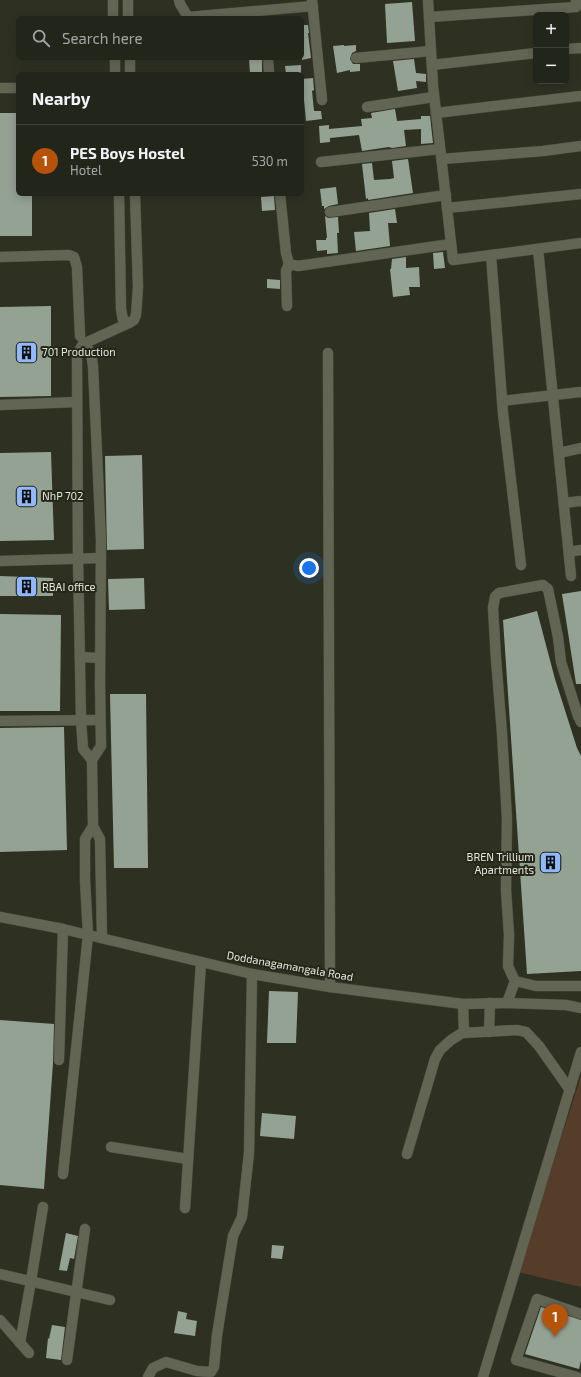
<!DOCTYPE html>
<meta charset="utf-8">
<style>
body{margin:0;font-family:"Exo 2",sans-serif;background:#2e3127;color:#f1f3f6}
.controls{position:absolute;right:12px;top:12px;display:grid;overflow:hidden;border-radius:6px;box-shadow:0 2px 10px #0003}
.controls button{width:36px;height:36px;display:grid;place-items:center;padding:0;border:0;border-bottom:1px solid #3f4239;background:#22251a;color:#f1f3f6;font:20px sans-serif}
.you{position:absolute;left:309px;top:568px;width:14px;height:14px;margin:-10px;border:3px solid #fff;border-radius:50%;background:#1a73e8;box-shadow:0 0 0 6px #1a73e833}
.badge{display:grid;place-items:center;width:26px;height:26px;border-radius:50%;background:#b45309;color:#fff;font-size:13px;font-weight:700}
.pin{position:absolute;translate:-50% -33px;filter:drop-shadow(0 1px 2px #0008)}
.pin::after{content:'';position:absolute;top:21px;width:14px;height:12px;background:inherit;clip-path:polygon(0 0,100% 0,50% 100%)}
.list{margin:0;padding:0;list-style:none}
h2{display:flex;justify-content:space-between;align-items:center;height:52px;margin:0;padding:0 16px;font-size:17px}
h2 small{font-size:13px;font-weight:400;color:#a2a5a2}
.list li{display:grid;grid-template-columns:26px 1fr auto;gap:12px;align-items:center;box-sizing:border-box;height:72px;padding:0 16px;border-top:1px solid #3f4239}
.list b{display:block;font-size:15px;white-space:nowrap}
.list p{margin:0;font-size:13px;white-space:nowrap;color:#a2a5a2}
.list em{font-size:13px;font-style:normal;color:#a2a5a2}
.icon{flex:none;width:22px;height:22px;fill:none;stroke:currentColor;stroke-width:2;stroke-linecap:round;stroke-linejoin:round}
.map{position:relative;flex:none;width:581px;height:1377px;overflow:hidden}
.search{position:absolute;background:#22251a;box-shadow:0 2px 10px #0003;left:16px;top:16px;width:288px;height:44px;display:flex;align-items:center;gap:10px;box-sizing:border-box;padding:0 14px;border-radius:6px;color:#a2a5a2;font-size:15px}
.panel{position:absolute;background:#22251a;box-shadow:0 2px 10px #0003;left:16px;top:72px;width:288px;height:124px;border-radius:6px}
.map>svg:first-child{display:block}
.green{fill:#563d2a}
.building{fill:#94a294}
.lines{fill:none;stroke-linecap:round;stroke-linejoin:round}
.minor-casing{stroke:#4d4f42;stroke-width:11}
.minor{stroke:#626554;stroke-width:10}
.labels{text-anchor:middle;stroke-width:4;stroke-linejoin:round;paint-order:stroke}
.poi-label{font-size:11px;fill:#e5e7de;stroke:#252719;text-anchor:start}
.street-label{font-size:11px;fill:#e5e7de;stroke:#252719}
</style>
<div class="map">
<svg width="581" height="1377" viewBox="0 0 581 1377">
<rect width="100%" height="100%" fill="#2e3122"/>
<path class="green" d="M581 1076V1287L518 1272Z"/>
<g class="building">
<path d="M412 2 415 41 387 43 385 4Z"/>
<path d="M302 25H308L309 33H308L311 58 302 60Z"/>
<path d="M344 45V46L356 45V51L352 53 350 59 353 64H360V71L350 72V70L337 73 333 46Z"/>
<path d="M249 58H262V74H250Z"/>
<path d="M414 59 416 73 426 74V82L416 81 417 88 398 91 393 61Z"/>
<path d="M301 65V74H286L285 66Z"/>
<path d="M313 78 314 90 312 91 314 111H321L322 119 306 121 302 79Z"/>
<path d="M395 109 397 121 421 119V116H430L433 143 421 144V129L404 130 406 146 392 148 389 147 362 151 359 135 330 138V142L320 143 319 126 329 125V129L362 126 361 119 372 118 371 113Z"/>
<path d="M0 113H18V194H32V236H0Z"/>
<path d="M408 159 413 193 368 200V198L366 199 362 164 372 163 374 180 390 179 394 178 392 161Z"/>
<path d="M336 187 338 204 329 206 324 209V206H322L320 189Z"/>
<path d="M274 196 275 210 262 211 261 197Z"/>
<path d="M395 209 397 223H388L390 246 356 251 354 232 370 231 369 213Z"/>
<path d="M325 216 328 218 338 217 339 233H337L338 253 327 254V250L317 251 316 240H326V238H327Z"/>
<path d="M443 252 445 268 434 269 433 253Z"/>
<path d="M406 257V268L419 267 420 287H409L410 295 393 297 390 269H391L392 259Z"/>
<path d="M267 279 280 280V289L267 288Z"/>
<path d="M51 306V396L0 397V307Z"/>
<path d="M51 452 54 540 0 541V453Z"/>
<path d="M142 455 144 549 107 550 105 456Z"/>
<path d="M0 576 53 578V596H0Z"/>
<path d="M144 578 145 609 109 610 108 579Z"/>
<path d="M581 591V684H576L562 594Z"/>
<path d="M537 611 555 679 577 748 581 756V971L527 974 503 620Z"/>
<path d="M0 614 61 615 60 711H0Z"/>
<path d="M110 694H146L148 868H114Z"/>
<path d="M64 727 67 850 0 852V728Z"/>
<path d="M269 991 298 992 296 1043H267Z"/>
<path d="M0 1020 54 1024 53 1063 44 1189 0 1185Z"/>
<path d="M262 1113 296 1116 294 1139 260 1136Z"/>
<path d="M66 1233 78 1236 74 1259 70 1258 67 1271 59 1270Z"/>
<path d="M272 1245 284 1246 282 1259 271 1258Z"/>
<path d="M541 1307 581 1320V1361L579 1369 525 1354Z"/>
<path d="M178 1311 187 1313 186 1319 197 1321 195 1336 174 1333Z"/>
<path d="M52 1325 65 1327 61 1360 46 1358 48 1338 49 1339Z"/>
</g>
<g class="lines">
<defs>
<g id="minor">
<path d="M113 0V18"/>
<path d="M128 0V18"/>
<path d="M179 0 180 4 188 17 313 6"/>
<path d="M312 0 322 100"/>
<path d="M428 0 433 86 453 260 581 243"/>
<path d="M429 17 576 7V0"/>
<path d="M566 49 581 48"/>
<path d="M115 58V74"/>
<path d="M130 58V74"/>
<path d="M268 58 269 74"/>
<path d="M356 58 431 51"/>
<path d="M432 65 536 53"/>
<path d="M0 88H18"/>
<path d="M367 107 434 97"/>
<path d="M436 113 581 96"/>
<path d="M442 159 543 151 581 146"/>
<path d="M321 162 440 149"/>
<path d="M119 194 121 309 123 320 129 323"/>
<path d="M280 194 286 253 289 264 298 266 451 244"/>
<path d="M447 208 581 194"/>
<path d="M330 212 446 195"/>
<path d="M538 249 571 576"/>
<path d="M491 255 503 413 521 565"/>
<path d="M0 257 69 255 74 257 77 267 80 336"/>
<path d="M287 306 286 271 289 264"/>
<path d="M328 353 330 987"/>
<path d="M502 401 581 392"/>
<path d="M0 405 77 402"/>
<path d="M559 453 581 448"/>
<path d="M564 503 581 501"/>
<path d="M569 552 581 550"/>
<path d="M0 561 101 558"/>
<path d="M80 657 100 658"/>
<path d="M0 721 100 720"/>
<path d="M581 722 578 716 561 662 558 637 548 589 543 585 499 593 495 597 493 608 496 659 502 733 507 819 506 890 509 935 508 966 512 975 515 981 536 986H581"/>
<path d="M92 760 83 749 81 720 78 559 77 357 80 349 83 344 129 323 134 320 136 315 138 287 135 194"/>
<path d="M93 826 100 839 102 938"/>
<path d="M0 917 63 929 252 974 330 987 463 1004 507 1003 566 1005 581 1008"/>
<path d="M507 1003 515 981"/>
<path d="M463 1004 464 1033"/>
<path d="M489 1032 490 1003"/>
<path d="M59 1060 63 929"/>
<path d="M111 1147 188 1159"/>
<path d="M407 1154 435 1059 440 1050 451 1040 462 1033 517 1030 526 1032 539 1046 570 1090"/>
<path d="M63 1174 88 935 85 880V839L93 826 92 760 101 746 100 684 101 540 93 367C92 357 91 350 83 344"/>
<path d="M185 1208 201 962"/>
<path d="M0 1274 110 1300"/>
<path d="M0 1320 29 1353"/>
<path d="M20 1343 31 1281 43 1207"/>
<path d="M67 1360 85 1229"/>
<path d="M148 1377 153 1368 166 1362 197 1371 211 1372 214 1367 217 1335 233 1236 242 1217 249 1153 252 974"/>
<path d="M483 1377 581 1052"/>
<path d="M577 1377 516 1360 537 1299 581 1314"/>
</g>
</defs>
<use href="#minor" class="minor-casing"/>
<use href="#minor" class="minor"/>
</g>
<defs>
<symbol id="building-square" viewBox="-11 -11 22 22"><rect x="-9" y="-9" width="18" height="18" rx="4" fill="#8fb8fd" stroke="#252719"/><path d="M-4-6H4V6H1V3H-1V6H-4ZM-2.5-4.3h1.7v1.8h-1.7ZM.8-4.3h1.7v1.8H.8ZM-2.5-1h1.7V.8h-1.7ZM.8-1h1.7V.8H.8Z" fill="#111"/></symbol>
</defs>
<g fill-rule="evenodd">
<use href="#building-square" x="14" y="340" width="25" height="25"/>
<use href="#building-square" x="14" y="484" width="25" height="25"/>
<use href="#building-square" x="14" y="574" width="25" height="25"/>
<use href="#building-square" x="538" y="850" width="25" height="25"/>
</g>
<g class="labels">
<g class="poi-label">
<text x="42" y="356">701 Production</text>
<text x="42" y="500">NhP 702</text>
<text x="42" y="591">RBAI office</text>
<text x="534" y="861" text-anchor="end">BREN Trillium<tspan x="534" dy="13">Apartments</tspan></text>
</g>
<g class="street-label">
<text transform="translate(290 966) rotate(10)" y="4">Doddanagamangala Road</text>
</g>
</g>
</svg>
<div class="controls">
<button>+</button>
<button>−</button>
</div>
<div class="you"></div>
<div class="pin badge" style="left:555px;top:1337px">1</div>
<div class="search"><svg class="icon" aria-label="search" viewBox="0 0 24 24"><circle cx="10" cy="10" r="6"/><path d="M15 15l6 6"/></svg>Search here</div>
<section class="panel">
<h2>Nearby<small></small></h2>
<ul class="list">
<li><span class="badge">1</span><div><b>PES Boys Hostel</b><p>Hotel</p></div><em>530 m</em></li>
</ul>
</section>
</div>
